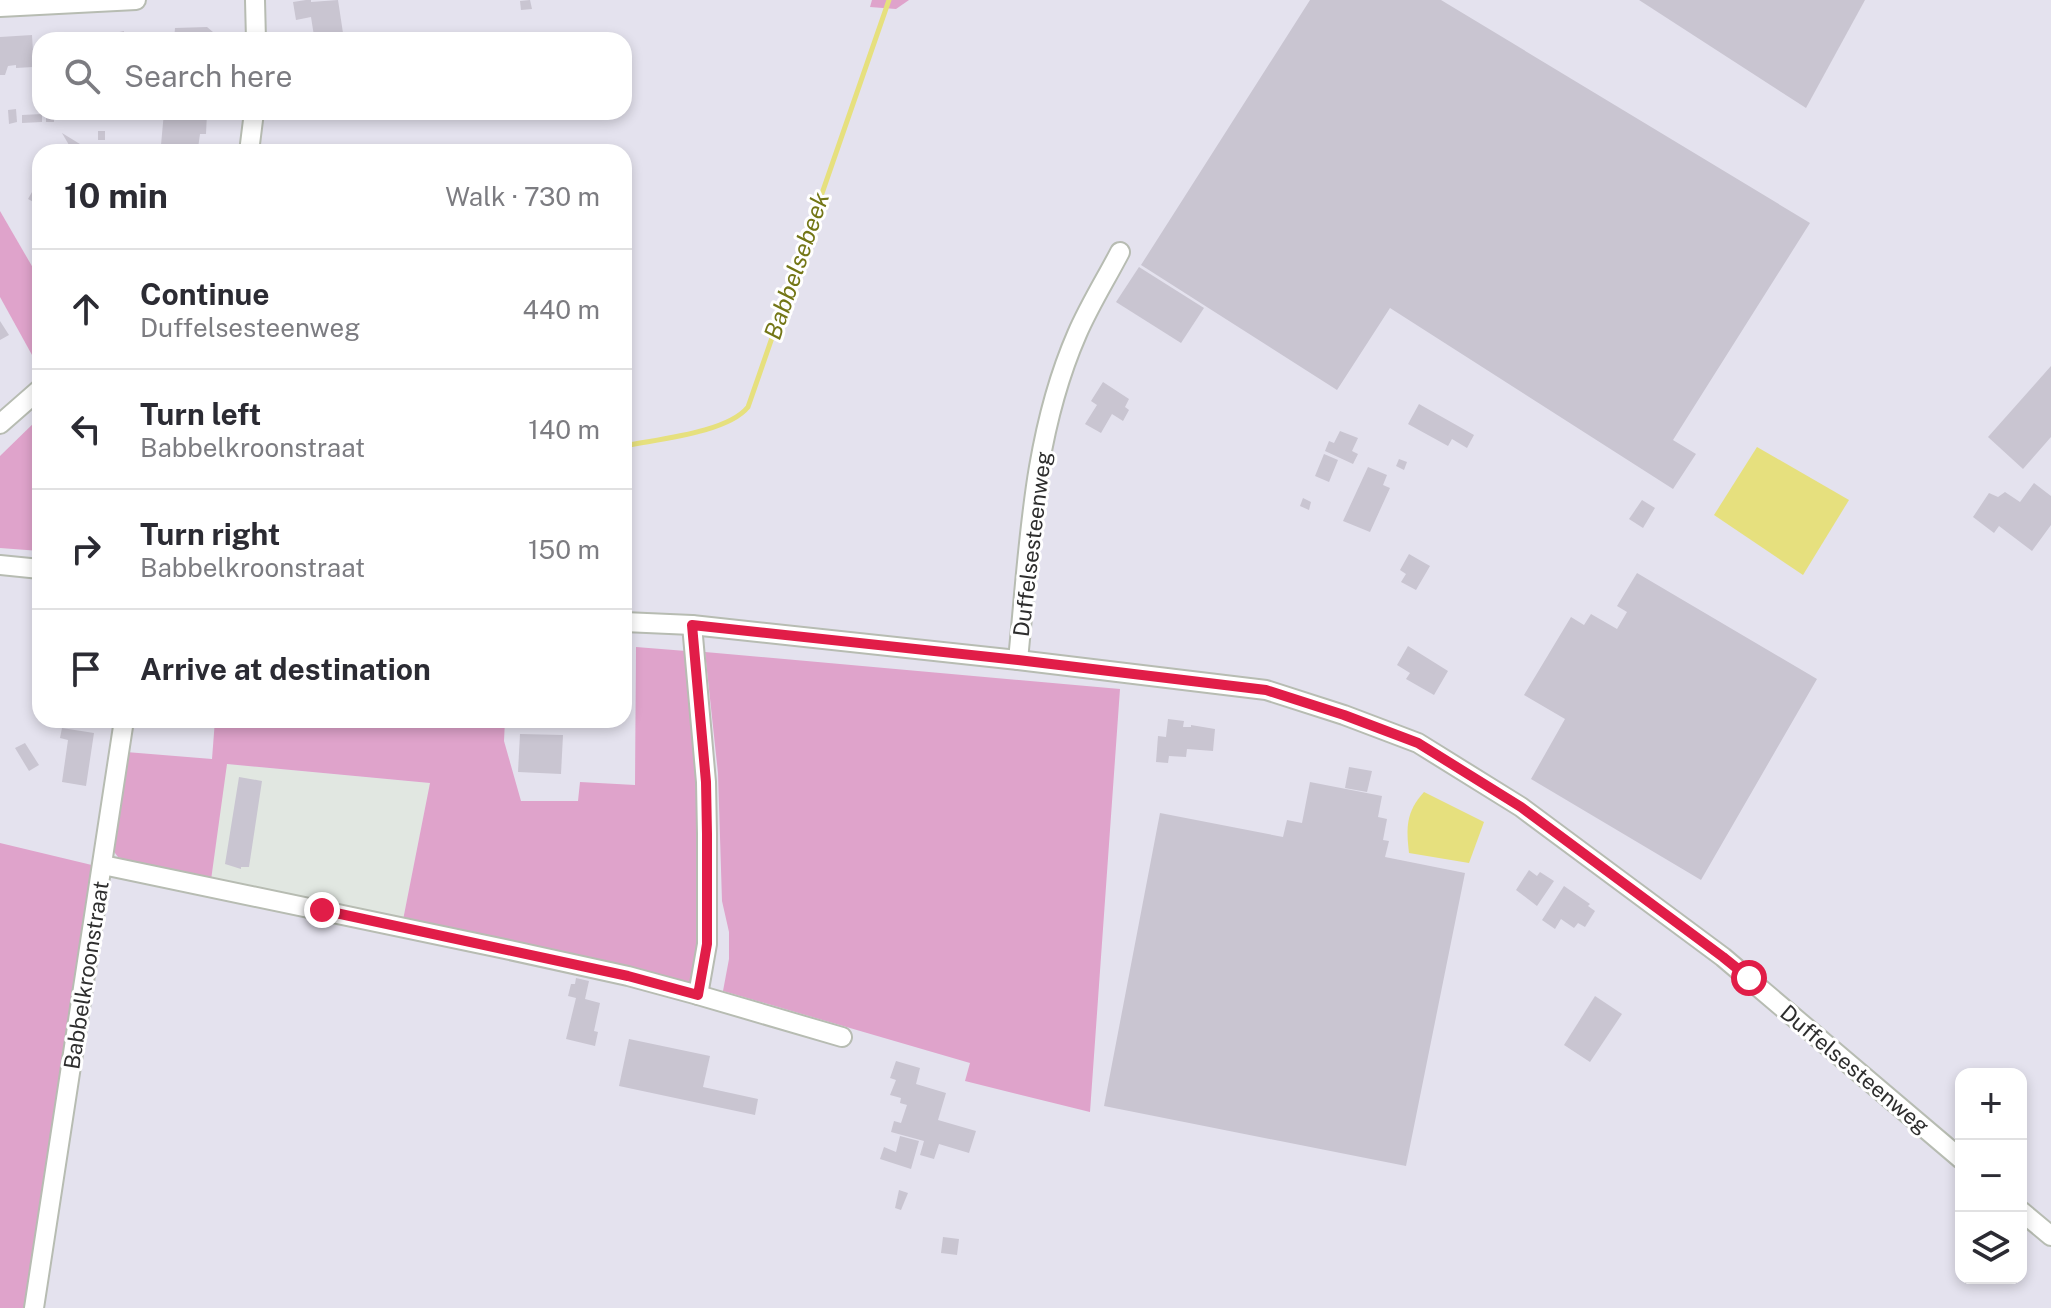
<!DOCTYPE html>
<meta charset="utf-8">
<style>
body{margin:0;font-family:"Public Sans",sans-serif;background:#f2f2f3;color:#2b2b33}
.controls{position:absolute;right:24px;bottom:24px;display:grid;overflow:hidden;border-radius:16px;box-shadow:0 4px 12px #0003}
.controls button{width:72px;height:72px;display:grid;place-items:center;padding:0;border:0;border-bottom:2px solid #e1e1e2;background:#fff;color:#2b2b33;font:40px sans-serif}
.stop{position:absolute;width:24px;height:24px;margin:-18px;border:6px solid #e11d48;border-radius:50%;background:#fff}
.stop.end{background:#e11d48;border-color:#fff;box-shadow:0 2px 8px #0008}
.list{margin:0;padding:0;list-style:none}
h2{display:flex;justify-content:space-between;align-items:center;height:104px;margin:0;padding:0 32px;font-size:34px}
h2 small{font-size:26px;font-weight:400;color:#7c7c81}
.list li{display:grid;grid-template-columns:52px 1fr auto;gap:24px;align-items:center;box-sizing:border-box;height:120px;padding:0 32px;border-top:2px solid #e1e1e2}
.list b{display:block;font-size:30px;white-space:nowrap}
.list p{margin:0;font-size:26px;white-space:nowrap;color:#7c7c81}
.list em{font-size:26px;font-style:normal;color:#7c7c81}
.icon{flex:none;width:44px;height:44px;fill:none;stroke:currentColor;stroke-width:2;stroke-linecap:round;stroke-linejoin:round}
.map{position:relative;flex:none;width:2051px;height:1308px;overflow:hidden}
.search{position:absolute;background:#fff;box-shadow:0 4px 12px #0003;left:32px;top:32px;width:600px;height:88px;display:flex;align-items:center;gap:20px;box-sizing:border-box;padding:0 28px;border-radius:24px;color:#7c7c81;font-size:30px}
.panel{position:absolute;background:#fff;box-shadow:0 4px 12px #0003;left:32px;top:144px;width:600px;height:584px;border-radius:24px}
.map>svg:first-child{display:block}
.industrial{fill:#e1e7e1}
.green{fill:#dfa3cb}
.water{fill:#e6e07e}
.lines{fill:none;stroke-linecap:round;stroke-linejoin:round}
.stream{stroke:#e6e07e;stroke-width:5}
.building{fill:#c9c5d1}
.minor-casing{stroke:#b7bcb2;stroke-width:22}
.minor{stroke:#fff;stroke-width:18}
.route{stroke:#e11d48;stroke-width:10}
.labels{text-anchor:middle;stroke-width:6;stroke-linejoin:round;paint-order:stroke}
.street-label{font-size:22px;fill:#2e2e2e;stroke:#fff}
.water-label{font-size:24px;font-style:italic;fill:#737616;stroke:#fff}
</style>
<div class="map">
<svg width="2051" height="1308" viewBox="0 0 2051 1308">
<rect width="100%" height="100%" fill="#e4e2ee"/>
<path class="industrial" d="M226 764 430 783 403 920 211 880Z"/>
<g class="green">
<path d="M872 0H909L896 9 870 7Z"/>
<path d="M0 211 40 280V362L37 364 0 297Z"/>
<path d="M40 417V551L0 548V456Z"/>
<path d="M636 647 686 651 700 792V947L693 984 403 920 430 783 227 764 211 880 131 862 118 857 112 849 126 752 212 759 215 720H505L504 741 521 801H578L580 782 635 785Z"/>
<path d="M705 652 1120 689 1090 1112 965 1081 970 1063 723 991 729 959V932L722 901 718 773Z"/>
<path d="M0 843 96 866 27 1308H0Z"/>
</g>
<g class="water">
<path d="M1757 447 1849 500 1803 575 1714 515Z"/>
<path d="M1424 792 1484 822 1469 863 1409 853C1406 827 1406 812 1424 792Z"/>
</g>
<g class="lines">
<path class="stream" d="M624 446C657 439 727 433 748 407L889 0"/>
</g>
<g class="building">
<path d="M306 0H311V2L338 0 343 33 314 36 311 17 296 20 293 2Z"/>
<path d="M530 0 532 9 521 10 520 1Z"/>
<path d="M1310 0H1441L1810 223 1673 440 1696 454 1673 489 1390 308 1337 390 1141 265Z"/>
<path d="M1639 0H1865L1806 108Z"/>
<path d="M207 27 213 32H218L217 40H174L175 28Z"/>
<path d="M124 31 123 40H97V37Z"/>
<path d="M32 35 33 52 40 51V79H34L33 67 16 68V65L8 66 5 75H0V37Z"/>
<path d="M65 35V40H48V36Z"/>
<path d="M16 109 17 122 9 124 8 110Z"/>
<path d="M164 112 207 113 206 134H200L198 148 161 145Z"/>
<path d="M42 114V122L22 123V115Z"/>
<rect x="46" y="114" width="8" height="8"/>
<rect x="98" y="131" width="7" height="9"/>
<path d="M62 133 93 152H73Z"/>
<path d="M32 192 40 196 37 204 28 199Z"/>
<path d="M1139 267 1204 308 1181 343 1116 302Z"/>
<path d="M0 321 9 335 0 340Z"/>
<path d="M2051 366V437L2023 469 1988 437Z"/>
<path d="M1103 382 1129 399 1125 407 1129 410 1123 421 1112 414 1101 433 1085 424 1097 405 1091 401Z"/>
<path d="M1419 404 1474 435 1467 448 1452 439 1448 446 1408 424Z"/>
<path d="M1340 431 1358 438 1352 451 1358 454 1353 464 1325 451 1329 441 1334 443Z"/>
<path d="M1324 454 1338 460 1329 482 1315 476Z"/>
<path d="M1399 459 1407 462 1404 470 1396 466Z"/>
<path d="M1368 467 1387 475 1383 485 1390 488 1370 532 1343 521Z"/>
<path d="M2034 483 2051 496V525L2032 551 1999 526 1994 533 1973 517 1989 493 1998 497 2005 492 2020 502Z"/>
<path d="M1303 498 1311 502 1309 510 1300 506Z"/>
<path d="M1642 500 1655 508 1643 528 1629 519Z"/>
<path d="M1409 554 1430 566 1416 590 1401 582 1406 574 1400 570Z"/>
<path d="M1637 573 1817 679 1701 880 1531 779 1565 719 1524 695 1571 617 1584 625 1591 614 1617 629 1627 612 1617 606Z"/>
<path d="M1408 646 1448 671 1434 695 1406 679 1410 673 1397 665Z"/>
<path d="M1168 719 1184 721 1183 727H1191V725L1215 729 1213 751 1187 749 1186 757 1169 756 1168 763 1156 762 1158 736 1166 737Z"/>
<path d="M62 728 94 733 86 786 62 782 68 740 60 738Z"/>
<path d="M520 734 563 735 561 774 518 772Z"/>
<path d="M25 743 39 765 29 771 15 748Z"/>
<path d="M1349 767 1372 771 1367 792 1345 788Z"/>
<path d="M239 777 262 781 249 867H241V869L225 864Z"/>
<path d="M1310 782 1382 796 1378 817 1387 819 1383 840 1389 841 1385 857 1465 873 1406 1166 1104 1106 1160 813 1283 837 1287 820 1302 823Z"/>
<path d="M1529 870 1537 876 1540 872 1554 881 1537 906 1516 890Z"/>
<path d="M1564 886 1590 904 1588 906 1595 911 1585 927 1578 923 1574 928 1561 919 1555 929 1542 920Z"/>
<path d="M576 978 589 981 585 999 600 1003 594 1031 598 1032 595 1046 566 1039 576 998 568 996 571 984H575Z"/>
<path d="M1595 996 1622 1014 1590 1062 1564 1045Z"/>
<path d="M629 1039 710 1056 703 1087 758 1099 755 1115 619 1086Z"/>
<path d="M896 1061 920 1068 916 1084 946 1093 938 1120 976 1131 969 1153 939 1144 934 1159 920 1155 924 1141 891 1132 894 1121 901 1123 907 1105 900 1103 901 1098 890 1095 896 1080 890 1078Z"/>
<path d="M900 1136 919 1141 911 1169 880 1159 884 1147 896 1152Z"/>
<path d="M899 1190 908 1193 901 1210 895 1208Z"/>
<path d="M943 1237 959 1239 957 1255 941 1253Z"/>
</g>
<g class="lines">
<defs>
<g id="minor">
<path d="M255 0 256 40"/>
<path d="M0 7 136 0"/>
<path d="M249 152 254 112"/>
<path d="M0 424 40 389"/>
<path d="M0 565 40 569"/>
<path d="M624 622 692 625 1018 660 1266 690 1344 715 1418 743 1521 807 1723 957 1961 1159"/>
<path d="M1018 660C1029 550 1032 437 1077 334 1089 306 1106 279 1120 252"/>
<path d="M103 865 505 949 628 976 698 995 707 944V834L706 782 692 625"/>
<path d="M698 995 842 1037"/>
<path d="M2021 1211 2051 1236"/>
<path d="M34 1308 124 720"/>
</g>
</defs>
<use href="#minor" class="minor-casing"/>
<use href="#minor" class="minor"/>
</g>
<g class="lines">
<path class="route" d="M322 910 628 976 698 995 707 944V834L706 782 692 625 1018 660 1266 690 1344 715 1418 743 1521 807 1723 957 1749 978"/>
</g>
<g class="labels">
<g class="street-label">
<text transform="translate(1032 544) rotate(-83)" y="8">Duffelsesteenweg</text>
<text transform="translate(86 975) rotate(-81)" y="8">Babbelkroonstraat</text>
<text transform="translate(1855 1069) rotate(40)" y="8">Duffelsesteenweg</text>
</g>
<g class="water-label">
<text transform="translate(797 266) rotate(-71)" y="8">Babbelsebeek</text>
</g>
</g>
</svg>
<div class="controls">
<button>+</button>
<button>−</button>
<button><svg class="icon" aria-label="layers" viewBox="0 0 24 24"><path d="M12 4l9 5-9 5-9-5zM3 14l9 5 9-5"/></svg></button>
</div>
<div class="stop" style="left:1749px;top:978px"></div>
<div class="stop end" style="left:322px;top:910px"></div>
<div class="search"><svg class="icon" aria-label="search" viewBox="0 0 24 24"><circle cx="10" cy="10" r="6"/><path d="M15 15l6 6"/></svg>Search here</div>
<section class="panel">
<h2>10 min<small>Walk · 730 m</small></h2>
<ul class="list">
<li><svg class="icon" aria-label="ahead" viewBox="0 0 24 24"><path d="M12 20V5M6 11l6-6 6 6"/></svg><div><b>Continue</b><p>Duffelsesteenweg</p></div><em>440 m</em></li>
<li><svg class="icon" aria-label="left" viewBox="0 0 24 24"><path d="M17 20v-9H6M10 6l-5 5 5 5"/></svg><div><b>Turn left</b><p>Babbelkroonstraat</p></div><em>140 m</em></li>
<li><svg class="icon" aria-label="right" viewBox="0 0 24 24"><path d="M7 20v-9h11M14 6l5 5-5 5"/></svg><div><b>Turn right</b><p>Babbelkroonstraat</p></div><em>150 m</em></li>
<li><svg class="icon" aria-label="arrive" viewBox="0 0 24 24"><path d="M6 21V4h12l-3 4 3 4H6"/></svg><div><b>Arrive at destination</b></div></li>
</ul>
</section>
</div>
